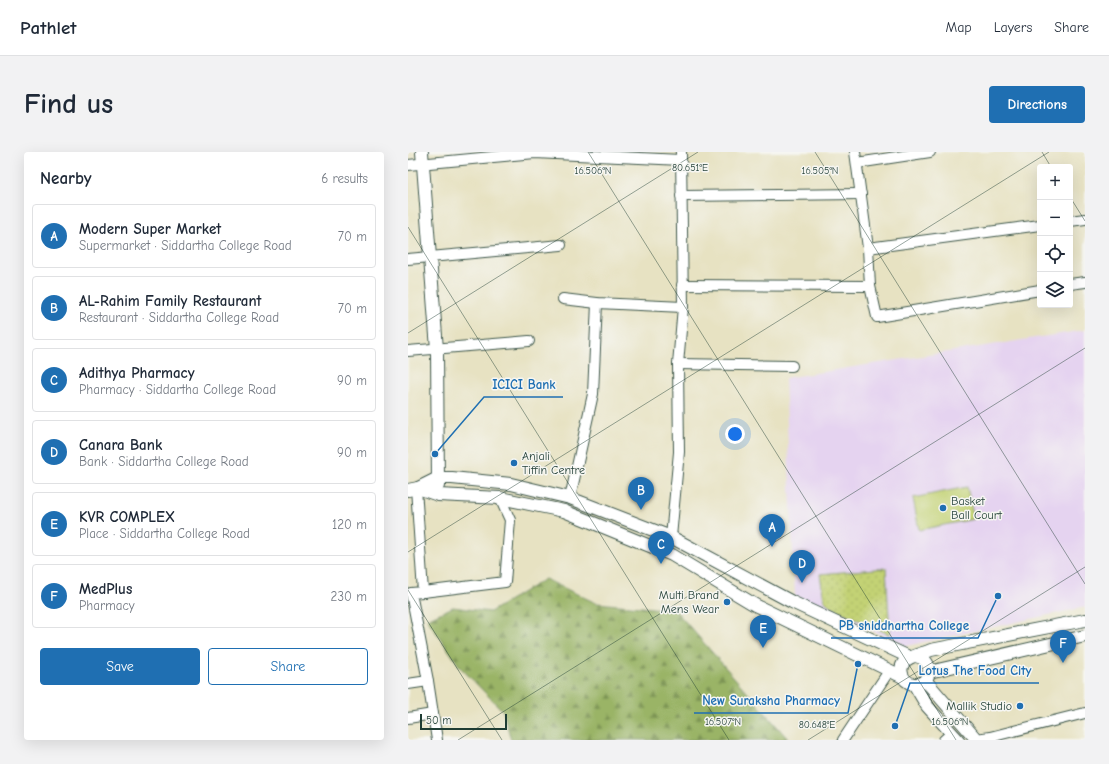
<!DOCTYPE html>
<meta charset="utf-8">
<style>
body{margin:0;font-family:"Comic Neue",sans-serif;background:#f2f2f3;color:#1f2937}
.controls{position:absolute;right:12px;top:12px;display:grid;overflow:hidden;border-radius:4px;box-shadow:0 4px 16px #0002}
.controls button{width:36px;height:36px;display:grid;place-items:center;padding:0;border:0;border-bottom:1px solid #e0e1e3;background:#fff;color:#1f2937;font:20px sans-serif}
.scale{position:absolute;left:12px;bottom:10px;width:87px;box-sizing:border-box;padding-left:4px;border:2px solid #1f3d34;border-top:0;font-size:11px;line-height:14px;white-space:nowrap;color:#1f3d34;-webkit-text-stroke:3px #f6f6f2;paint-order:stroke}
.you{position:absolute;left:327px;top:282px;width:14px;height:14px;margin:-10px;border:3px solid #fff;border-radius:50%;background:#1a73e8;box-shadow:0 0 0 6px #1a73e833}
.badge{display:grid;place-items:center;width:26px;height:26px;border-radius:50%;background:#1f6fb2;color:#fff;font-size:13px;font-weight:700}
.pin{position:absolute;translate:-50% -33px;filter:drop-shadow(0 1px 2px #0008)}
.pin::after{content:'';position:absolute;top:21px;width:14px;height:12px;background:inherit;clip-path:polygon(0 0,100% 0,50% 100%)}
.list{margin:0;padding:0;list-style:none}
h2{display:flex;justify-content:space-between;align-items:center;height:52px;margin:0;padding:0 16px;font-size:17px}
h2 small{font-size:13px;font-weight:400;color:#747a83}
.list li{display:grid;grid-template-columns:26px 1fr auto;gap:12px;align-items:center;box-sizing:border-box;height:64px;margin:0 8px 8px;padding:0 8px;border:1px solid #e0e1e3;border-radius:4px}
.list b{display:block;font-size:15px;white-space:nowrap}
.list p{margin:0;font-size:13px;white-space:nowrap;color:#747a83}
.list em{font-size:13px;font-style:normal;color:#747a83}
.actions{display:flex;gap:8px;padding:12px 16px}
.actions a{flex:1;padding:9px 0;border:1px solid #1f6fb2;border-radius:4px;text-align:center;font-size:14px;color:#1f6fb2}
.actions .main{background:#1f6fb2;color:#fff}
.icon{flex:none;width:22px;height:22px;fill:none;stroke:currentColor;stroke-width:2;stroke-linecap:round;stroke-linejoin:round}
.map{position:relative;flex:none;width:677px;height:588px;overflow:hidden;border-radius:4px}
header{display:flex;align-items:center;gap:24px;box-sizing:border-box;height:56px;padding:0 20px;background:#fff;border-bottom:1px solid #e0e1e3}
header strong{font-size:19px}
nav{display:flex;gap:22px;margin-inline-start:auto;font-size:14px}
.intro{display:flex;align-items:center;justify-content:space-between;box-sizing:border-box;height:96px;padding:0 24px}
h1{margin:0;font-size:28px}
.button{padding:10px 18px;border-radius:4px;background:#1f6fb2;color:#fff;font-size:14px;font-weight:700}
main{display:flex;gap:24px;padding:0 24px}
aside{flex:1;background:#fff;border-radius:4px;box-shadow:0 4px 16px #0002}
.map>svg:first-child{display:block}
.built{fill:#e5d3f0}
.grass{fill:url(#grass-dots);stroke:#718854}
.forest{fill:url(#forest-firs);stroke:#5c784d}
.park{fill:#c3d275;stroke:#718854}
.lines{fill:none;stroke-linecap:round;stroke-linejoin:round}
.minor-casing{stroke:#3d5649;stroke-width:12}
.tertiary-casing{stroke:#3d5649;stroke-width:14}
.minor{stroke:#fff;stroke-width:10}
.tertiary{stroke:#fff;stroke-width:12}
.ticks{fill:none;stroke:#1f3d34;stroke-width:1;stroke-opacity:0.45}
.poi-dot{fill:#1f6fb2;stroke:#f6f6f2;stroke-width:1.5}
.labels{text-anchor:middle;stroke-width:3;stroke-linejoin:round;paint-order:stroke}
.poi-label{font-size:12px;fill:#1f3d34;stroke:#f6f6f2;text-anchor:start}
.ticks-label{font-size:10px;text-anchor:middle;fill:#1f3d34;stroke:#f6f6f2;stroke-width:3;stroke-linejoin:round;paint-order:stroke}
.leader{fill:none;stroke:#1f6fb2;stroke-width:1.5}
.callout-dot{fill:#1f6fb2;stroke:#f6f6f2;stroke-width:1.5}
.callout-label{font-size:13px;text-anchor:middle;font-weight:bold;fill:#1f6fb2;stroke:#f6f6f2;stroke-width:3;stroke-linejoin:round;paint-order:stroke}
</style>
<header>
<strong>Pathlet</strong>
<nav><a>Map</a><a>Layers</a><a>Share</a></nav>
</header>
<div class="intro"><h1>Find us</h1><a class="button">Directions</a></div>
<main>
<aside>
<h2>Nearby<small>6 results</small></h2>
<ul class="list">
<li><span class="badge">A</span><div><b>Modern Super Market</b><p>Supermarket · Siddartha College Road</p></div><em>70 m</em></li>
<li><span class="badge">B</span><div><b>AL-Rahim Family Restaurant</b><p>Restaurant · Siddartha College Road</p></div><em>70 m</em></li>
<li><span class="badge">C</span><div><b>Adithya Pharmacy</b><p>Pharmacy · Siddartha College Road</p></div><em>90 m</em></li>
<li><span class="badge">D</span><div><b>Canara Bank</b><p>Bank · Siddartha College Road</p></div><em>90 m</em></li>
<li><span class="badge">E</span><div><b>KVR COMPLEX</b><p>Place · Siddartha College Road</p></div><em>120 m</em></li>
<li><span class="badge">F</span><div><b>MedPlus</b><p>Pharmacy</p></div><em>230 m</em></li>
</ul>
<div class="actions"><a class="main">Save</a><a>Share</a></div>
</aside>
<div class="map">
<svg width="677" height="588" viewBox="0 0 677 588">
<defs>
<pattern id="grass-dots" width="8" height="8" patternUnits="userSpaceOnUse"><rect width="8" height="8" fill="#c3d275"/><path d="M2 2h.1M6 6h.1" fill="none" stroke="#a7b566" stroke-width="1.8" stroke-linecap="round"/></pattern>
<pattern id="forest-firs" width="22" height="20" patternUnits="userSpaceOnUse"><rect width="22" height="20" fill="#9ab466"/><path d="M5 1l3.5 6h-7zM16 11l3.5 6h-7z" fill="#7d9455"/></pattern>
</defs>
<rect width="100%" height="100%" fill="#f6f6f2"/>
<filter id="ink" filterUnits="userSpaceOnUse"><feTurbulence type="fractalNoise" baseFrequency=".025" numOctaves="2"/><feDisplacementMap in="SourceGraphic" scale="8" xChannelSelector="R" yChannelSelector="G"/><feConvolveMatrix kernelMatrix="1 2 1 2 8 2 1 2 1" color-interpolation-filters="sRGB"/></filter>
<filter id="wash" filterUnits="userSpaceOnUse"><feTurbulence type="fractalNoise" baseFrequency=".012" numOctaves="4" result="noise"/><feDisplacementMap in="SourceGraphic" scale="16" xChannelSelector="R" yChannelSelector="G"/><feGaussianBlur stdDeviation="0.9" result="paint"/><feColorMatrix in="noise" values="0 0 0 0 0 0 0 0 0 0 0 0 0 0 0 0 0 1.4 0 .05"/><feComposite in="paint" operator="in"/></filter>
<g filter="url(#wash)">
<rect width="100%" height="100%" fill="#e7e2c2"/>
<path class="built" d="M677 178V455L498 494 387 444 377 226Z"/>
<path class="grass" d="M478 416 482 483 425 456 416 449 412 422Z"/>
<path class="forest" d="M137 427 188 451 267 458 381 588H103L95 559 52 515 19 467 45 455 82 460Z"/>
<path class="park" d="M559 335 566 367 511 378 505 346Z"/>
</g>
<g filter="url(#ink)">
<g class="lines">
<defs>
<g id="minor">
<path d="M447 0 460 96 462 134 469 165 632 138"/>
<path d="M449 11 522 0"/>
<path d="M0 13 127 1 273 8"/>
<path d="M273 44 453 42"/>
<path d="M662 69 677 67"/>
<path d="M460 96 632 73"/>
<path d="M0 107 153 93"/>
<path d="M662 132 677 130"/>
<path d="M274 133 462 134"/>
<path d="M155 147 189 151 275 155"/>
<path d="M0 199 121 189"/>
<path d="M270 212 384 214"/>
<path d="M8 336 15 440"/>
<path d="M162 346 185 242 189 151"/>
<path d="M263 385 271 300 270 212 275 155 273 0"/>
<path d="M0 532 20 529"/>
<path d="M0 566 25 562"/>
<path d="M568 587 582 585 677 561"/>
<path d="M29 588 20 529 3 441 15 440 97 430 102 368 92 346"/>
<path d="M435 588 481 519"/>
<path d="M536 588 544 581"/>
</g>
<g id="tertiary">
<path d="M14 0 29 197 30 334"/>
<path d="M10 336 30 343 92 346 156 359 264 403 347 453 495 525"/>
<path d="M0 338 10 336 30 326H44L103 332 162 346 263 385 384 450 501 505"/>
<path d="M508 504C528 508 523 535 505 532 500 531 495 527 494 522 489 505 512 503 523 498L677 468"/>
<path d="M521 520 677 484"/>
<path d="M517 528 569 588"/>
<path d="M506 532 519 554 550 588"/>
</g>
</defs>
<use href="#minor" class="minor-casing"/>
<use href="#tertiary" class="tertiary-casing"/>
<use href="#minor" class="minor"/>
<use href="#tertiary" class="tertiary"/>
</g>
</g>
<path class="ticks" d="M180 0 548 588M407 0 677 432M634 0 643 15M662 45 677 69M0 75 321 588M0 181 290 0M0 400 641 0M0 438 94 588M50 588 677 196M400 588 677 415"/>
<g class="poi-dot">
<circle cx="106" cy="311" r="4"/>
<circle cx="535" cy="356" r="4"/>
<circle cx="319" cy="450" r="4"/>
<circle cx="612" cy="554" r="4"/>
</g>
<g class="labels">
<g class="poi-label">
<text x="114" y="308">Anjali<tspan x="114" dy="14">Tiffin Centre</tspan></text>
<text x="543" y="353">Basket<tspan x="543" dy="14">Ball Court</tspan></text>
<text x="311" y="447" text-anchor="end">Multi Brand<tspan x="311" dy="14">Mens Wear</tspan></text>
<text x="604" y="558" text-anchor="end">Mallik Studio</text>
</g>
</g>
<g class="ticks-label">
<text x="282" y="19">80.651°E</text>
<text x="185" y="22">16.506°N</text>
<text x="412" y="22">16.505°N</text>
<text x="315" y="573">16.507°N</text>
<text x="542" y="573">16.506°N</text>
<text x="409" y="576">80.648°E</text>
</g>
<path class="leader" d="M27 302L76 245H155M590 444L570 486H423M487 574L502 531H631M450 512L440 561H286"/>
<g class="callout-dot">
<circle cx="27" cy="302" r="4"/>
<circle cx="590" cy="444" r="4"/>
<circle cx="487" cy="574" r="4"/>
<circle cx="450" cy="512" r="4"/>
</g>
<g class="callout-label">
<text x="116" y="237">ICICI Bank</text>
<text x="496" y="478">PB shiddhartha College</text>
<text x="567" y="523">Lotus The Food City</text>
<text x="363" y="553">New Suraksha Pharmacy</text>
</g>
</svg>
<div class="controls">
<button>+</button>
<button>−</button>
<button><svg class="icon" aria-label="locate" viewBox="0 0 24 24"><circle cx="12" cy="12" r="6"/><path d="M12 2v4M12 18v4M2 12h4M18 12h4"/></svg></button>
<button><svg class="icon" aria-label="layers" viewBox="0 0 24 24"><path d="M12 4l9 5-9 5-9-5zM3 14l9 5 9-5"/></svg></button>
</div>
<div class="scale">50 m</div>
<div class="you"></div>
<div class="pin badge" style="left:364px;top:395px">A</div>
<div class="pin badge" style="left:233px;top:358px">B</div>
<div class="pin badge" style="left:253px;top:412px">C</div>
<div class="pin badge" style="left:394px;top:431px">D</div>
<div class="pin badge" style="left:355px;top:496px">E</div>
<div class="pin badge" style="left:655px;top:511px">F</div>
</div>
</main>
